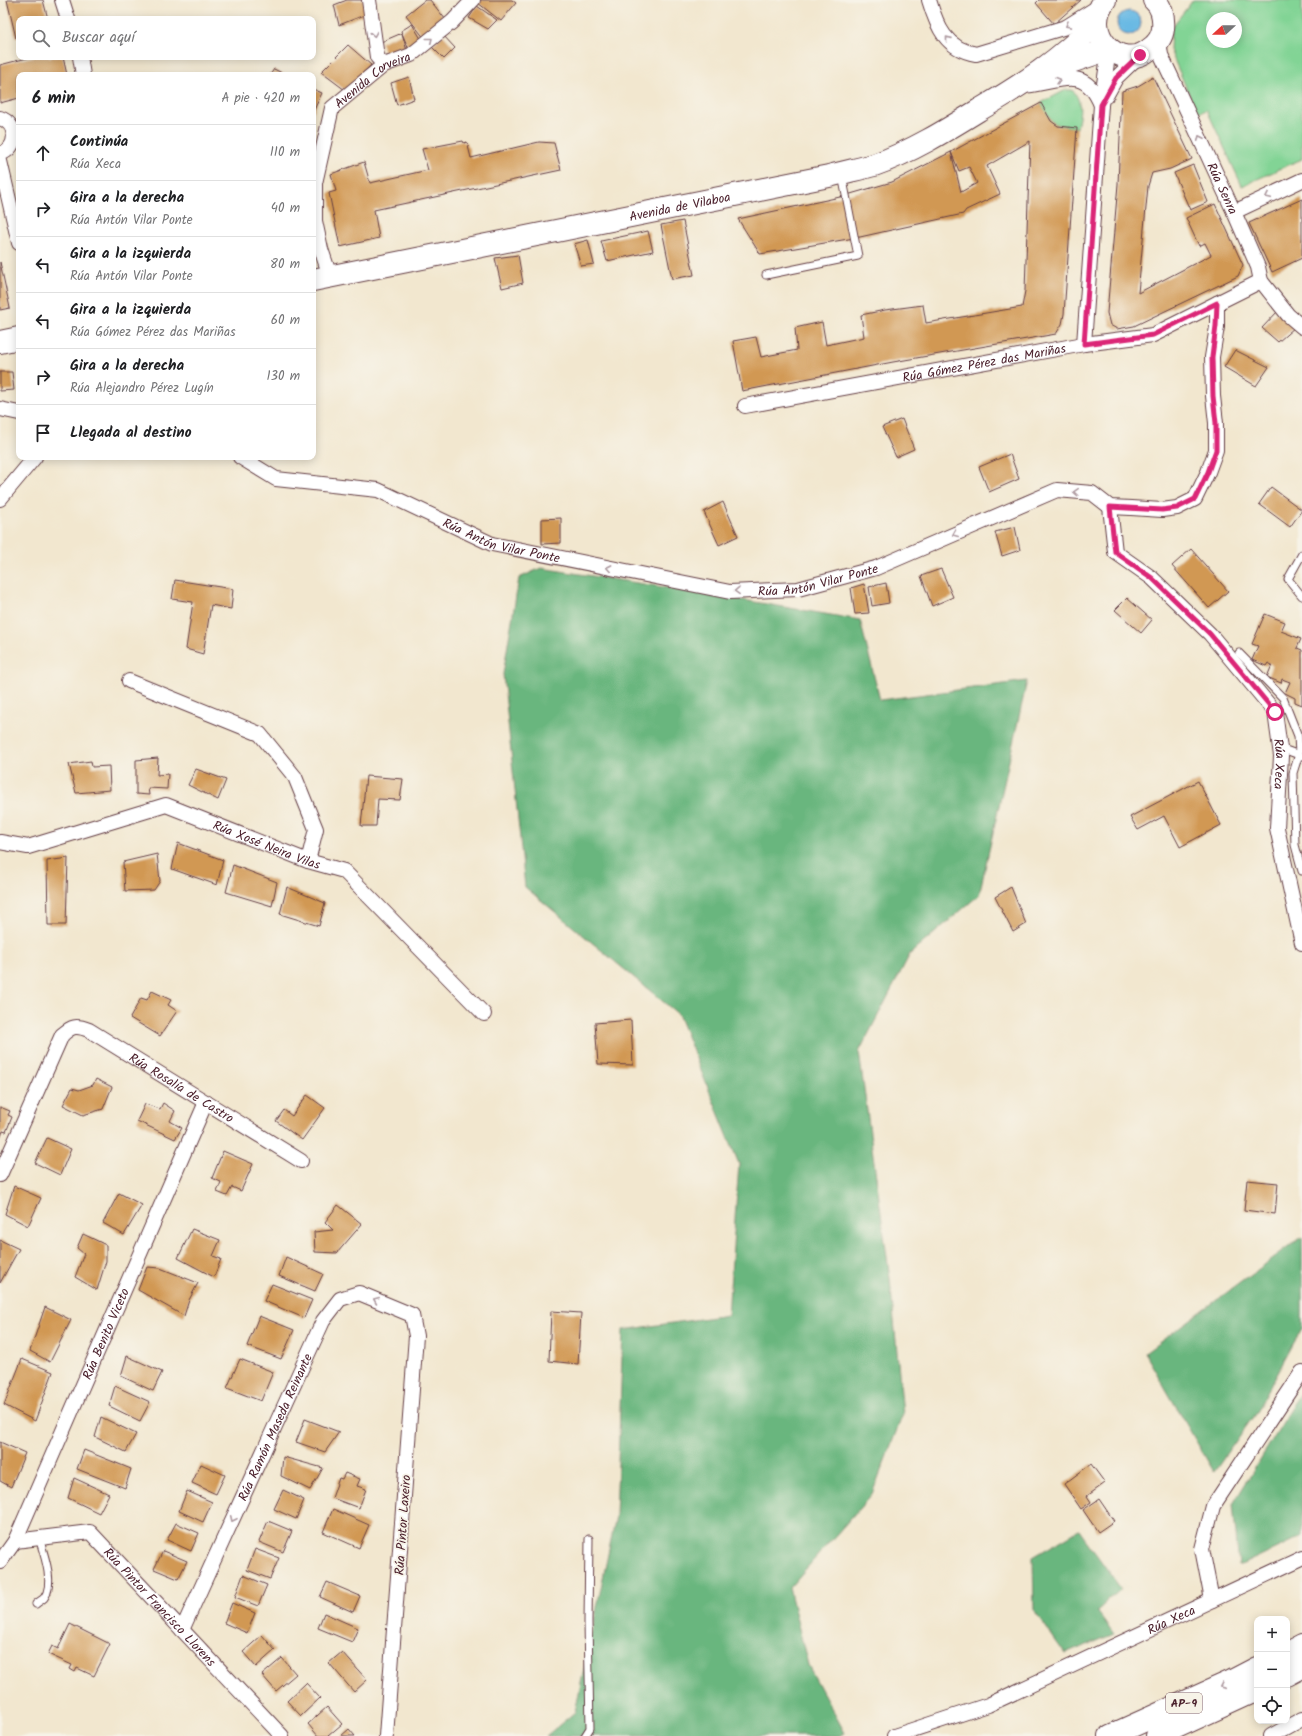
<!DOCTYPE html>
<html lang="es">
<meta charset="utf-8">
<style>
body{margin:0;font-family:Kalam,sans-serif;background:#f6f6f6;color:#202124}
.controls{position:absolute;right:12px;bottom:12px;display:grid;overflow:hidden;border-radius:8px;box-shadow:0 2px 10px #0003}
.controls button{width:36px;height:36px;display:grid;place-items:center;padding:0;border:0;border-bottom:1px solid #e0e0e0;background:#fff;color:#202124;font:20px sans-serif}
.compass{position:absolute;left:1206px;top:12px;width:36px;height:36px;border-radius:50%;background:#fff;box-shadow:0 2px 10px #0003;rotate:249deg}
.stop{position:absolute;width:12px;height:12px;margin:-9px;border:3px solid #db2777;border-radius:50%;background:#fff}
.stop.end{background:#db2777;border-color:#fff;box-shadow:0 1px 4px #0008}
.list{margin:0;padding:0;list-style:none}
h2{display:flex;justify-content:space-between;align-items:center;height:52px;margin:0;padding:0 16px;font-size:17px}
h2 small{font-size:13px;font-weight:400;color:#757577}
.list li{display:grid;grid-template-columns:26px 1fr auto;gap:12px;align-items:center;box-sizing:border-box;height:56px;padding:0 16px;border-top:1px solid #e0e0e0}
.list b{display:block;font-size:15px;white-space:nowrap}
.list p{margin:0;font-size:13px;white-space:nowrap;color:#757577}
.list em{font-size:13px;font-style:normal;color:#757577}
.icon{flex:none;width:22px;height:22px;fill:none;stroke:currentColor;stroke-width:2;stroke-linecap:round;stroke-linejoin:round}
.map{position:relative;flex:none;width:1302px;height:1736px;overflow:hidden}
.search{position:absolute;background:#fff;box-shadow:0 2px 10px #0003;left:16px;top:16px;width:300px;height:44px;display:flex;align-items:center;gap:10px;box-sizing:border-box;padding:0 14px;border-radius:8px;color:#757577;font-size:15px}
.panel{position:absolute;background:#fff;box-shadow:0 2px 10px #0003;left:16px;top:72px;width:300px;height:388px;border-radius:8px}
.map>svg:first-child{display:block}
.green{fill:#82d495;stroke:#667a60;fill-rule:evenodd}
.forest{fill:#69b67e;stroke:#5a6a54}
.water{fill:#69b9e4;stroke:#5a6c88}
.building{fill:#d19853}
.lines{fill:none;stroke-linecap:round;stroke-linejoin:round}
.service-casing{stroke:#633d44;stroke-width:9}
.minor-casing{stroke:#633d44;stroke-width:16}
.trunk-casing{stroke:#633d44;stroke-width:24}
.motorway-casing{stroke:#633d44;stroke-width:24}
.service{stroke:#fff;stroke-width:7}
.minor{stroke:#fff;stroke-width:14}
.trunk{stroke:#fff;stroke-width:22}
.motorway{stroke:#fff;stroke-width:22}
.oneway{stroke:#ae9aa0}
.route{stroke:#db2777;stroke-width:5}
.labels{text-anchor:middle;stroke-width:3.5;stroke-linejoin:round;paint-order:stroke}
.shield{fill:#f7f3e8;stroke:#7e5f64;stroke-width:1}
.shield-label{font-size:12px;font-weight:bold;fill:#4a1f2b}
.street-label{font-size:13px;fill:#4a1f2b;stroke:#f7f3e8}
</style>
<div class="map">
<svg width="1302" height="1736" viewBox="0 0 1302 1736">
<rect width="100%" height="100%" fill="#f7f3e8"/>
<filter id="ink" filterUnits="userSpaceOnUse"><feTurbulence type="fractalNoise" baseFrequency=".025" numOctaves="2"/><feDisplacementMap in="SourceGraphic" scale="8" xChannelSelector="R" yChannelSelector="G"/><feConvolveMatrix kernelMatrix="1 2 1 2 8 2 1 2 1" color-interpolation-filters="sRGB"/></filter>
<filter id="wash" filterUnits="userSpaceOnUse"><feTurbulence type="fractalNoise" baseFrequency=".012" numOctaves="4" result="noise"/><feDisplacementMap in="SourceGraphic" scale="16" xChannelSelector="R" yChannelSelector="G"/><feGaussianBlur stdDeviation="0.9" result="paint"/><feColorMatrix in="noise" values="0 0 0 0 0 0 0 0 0 0 0 0 0 0 0 0 0 1.4 0 .05"/><feComposite in="paint" operator="in"/></filter>
<g filter="url(#wash)">
<rect width="100%" height="100%" fill="#f2e7cf"/>
<g class="green">
<path d="M1193 0H1302V159L1242 186 1207 110 1197 113 1170 50 1171 28ZM1212 18H1236V42H1212Z"/>
<path d="M1066 90H1072C1083 101 1080 114 1077 128 1052 124 1053 126 1041 103Z"/>
</g>
<g class="forest">
<path d="M541 568 702 593 860 620 880 700 1027 681 979 895 910 954 859 1052 890 1279 903 1414 872 1494 789 1588 808 1665 845 1733 840 1736H546L575 1712 616 1516 623 1330 728 1315 739 1164 678 1014 525 887 503 674 519 578Z"/>
<path d="M1302 1237V1328L1255 1414 1214 1472 1145 1353Z"/>
<path d="M1302 1391V1536L1239 1566 1233 1504Z"/>
<path d="M1079 1530 1121 1589 1097 1611 1114 1634 1065 1654 1034 1610 1033 1557Z"/>
</g>
<circle class="water" cx="1129" cy="23" r="12"/>
<g id="blocks">
<g class="building">
<path d="M7 0H43L48 19H19V37L16 38Z"/>
<path d="M347 0H364L367 14 339 25 334 5Z"/>
<path d="M425 0H430L446 20 425 39 406 15Z"/>
<path d="M481 0H512L516 3 501 21 478 3Z"/>
<path d="M1039 0H1081L1054 24 1036 3Z"/>
<path d="M477 6 497 20 488 29 469 18Z"/>
<path d="M412 24 423 42 409 50 401 31Z"/>
<path d="M402 33 407 51 385 57 381 42Z"/>
<path d="M443 35 455 48 444 59 431 46Z"/>
<path d="M348 45 371 65 345 90 321 72Z"/>
<path d="M31 57H63L67 75H19V98L0 103V65Z"/>
<path d="M274 69 286 75H270Z"/>
<path d="M409 77 414 99 397 105 391 83Z"/>
<path d="M1153 77 1192 159 1170 169 1152 173 1148 186 1138 293 1211 255 1205 243 1199 246 1186 218 1215 204 1243 265 1238 276 1134 326 1117 329 1110 325 1107 313 1118 184 1122 91 1138 86Z"/>
<path d="M313 89 322 93 313 112Z"/>
<path d="M1041 103 1051 121 1058 126 1077 128 1064 314 1062 324 1056 334 893 362 742 391 733 341 756 337 761 357 797 350 795 328 822 322 826 345 864 337 861 315 885 310 923 305 926 323 1022 307 1025 291 1030 141 987 166 1000 194 966 210 963 214 860 237 760 254 738 219 840 197 892 182 951 152 961 192 977 183 969 167 959 171 951 152Z"/>
<path d="M463 141 464 143 467 142 471 158 539 142 554 143 561 170 374 210 379 238 340 247 329 193 336 191 331 174 364 162 370 183 428 170 422 149Z"/>
<path d="M1193 165 1208 202 1190 210 1174 173Z"/>
<path d="M1302 199V258L1272 272 1249 223Z"/>
<path d="M683 221 694 275 672 279 661 225Z"/>
<path d="M648 231 653 251 607 261 601 241Z"/>
<path d="M588 240 594 264 581 266 574 244Z"/>
<path d="M518 255 523 283 502 288 495 258Z"/>
<path d="M0 262 10 308 0 310Z"/>
<path d="M1278 311 1295 327 1278 342 1262 328Z"/>
<path d="M1235 350 1269 367 1256 386 1224 367Z"/>
<path d="M0 372H12L14 390 0 391Z"/>
<path d="M902 419 914 449 896 457 882 427Z"/>
<path d="M1010 454 1019 479 989 492 979 467Z"/>
<path d="M1271 487 1302 510 1290 527 1259 504Z"/>
<path d="M723 502 738 536 719 545 704 512Z"/>
<path d="M561 518V543L542 544V519Z"/>
<path d="M1015 527 1020 550 1002 556 995 532Z"/>
<path d="M1191 549 1228 591 1209 608 1172 566Z"/>
<path d="M941 569 953 597 932 606 921 576Z"/>
<path d="M175 580 233 589 231 609 211 605 203 654 186 649 193 602 172 599Z"/>
<path d="M886 583 889 603 872 606 869 587Z"/>
<path d="M864 584 869 613 855 614 851 588Z"/>
<path d="M1127 598 1152 620 1141 633 1115 610Z"/>
<path d="M1265 614 1285 622 1281 631 1301 639 1297 648 1302 650V705L1295 702V698L1285 693 1290 682 1282 679 1281 683 1267 677 1272 665 1268 663 1266 666 1252 660 1258 646 1252 644Z"/>
<path d="M158 758 157 775 168 774 167 789 148 788 149 795 136 794V760Z"/>
<path d="M91 761 92 767 109 766 110 790 76 793 69 764Z"/>
<path d="M196 769 226 780 218 800 188 785Z"/>
<path d="M366 776 403 779 400 800 378 799 376 826H361Z"/>
<path d="M1198 781 1221 825 1180 847 1164 816 1138 830 1130 817Z"/>
<path d="M178 843 223 860 217 885 172 869Z"/>
<path d="M157 854 160 881 154 890 125 891 123 862Z"/>
<path d="M68 858 66 925H48L47 861Z"/>
<path d="M233 865 277 882 272 906 226 892Z"/>
<path d="M287 887 325 903 319 926 280 914Z"/>
<path d="M1011 887 1026 924 1013 932 995 897Z"/>
<path d="M152 991 171 1000 168 1005 177 1011 160 1036 130 1018 141 998 147 1000Z"/>
<path d="M631 1020 633 1065 598 1064 595 1023Z"/>
<path d="M96 1079 112 1087 103 1109 83 1115 63 1105 72 1088 79 1090 93 1085Z"/>
<path d="M307 1095 325 1108 302 1140 276 1121 284 1110 292 1116Z"/>
<path d="M163 1103 175 1111 170 1121 182 1128 175 1139 137 1121 145 1104 160 1109Z"/>
<path d="M0 1107 10 1111 8 1115 12 1117 6 1132 3 1131 0 1139Z"/>
<path d="M47 1138 71 1149 60 1175 35 1163Z"/>
<path d="M223 1151 253 1164 241 1191 232 1187 227 1196 217 1192 221 1182 212 1178Z"/>
<path d="M1247 1180 1278 1183 1275 1214 1244 1210Z"/>
<path d="M14 1186 41 1198 28 1226 5 1214Z"/>
<path d="M119 1193 142 1205 124 1235 103 1223Z"/>
<path d="M338 1205 362 1224 337 1253 315 1252 314 1232 333 1230 325 1222Z"/>
<path d="M192 1229 220 1240 213 1256 221 1259 214 1277 178 1258Z"/>
<path d="M83 1234 106 1245V1261L97 1290 75 1277 84 1254 77 1248Z"/>
<path d="M0 1240 19 1249 0 1283Z"/>
<path d="M286 1257 323 1274 315 1291 279 1276Z"/>
<path d="M147 1267 160 1268 198 1283 189 1300 184 1316 138 1290Z"/>
<path d="M272 1284 312 1300 304 1318 264 1301Z"/>
<path d="M45 1307 71 1320 50 1362 30 1351Z"/>
<path d="M551 1311 581 1313 578 1364 549 1361Z"/>
<path d="M259 1316 294 1330 281 1359 247 1346Z"/>
<path d="M127 1356 162 1372 153 1391 121 1376Z"/>
<path d="M22 1359 53 1372 35 1421 4 1405Z"/>
<path d="M240 1359 273 1372 261 1401 227 1388Z"/>
<path d="M115 1386 150 1402 140 1421 109 1406Z"/>
<path d="M101 1417 136 1434 126 1452 95 1437Z"/>
<path d="M305 1419 339 1432 325 1452 296 1442Z"/>
<path d="M0 1442 25 1453 11 1487 0 1481Z"/>
<path d="M84 1450 131 1469 125 1488 77 1469Z"/>
<path d="M283 1457 323 1468 310 1490 281 1476Z"/>
<path d="M201 1464 225 1475 216 1494 192 1483Z"/>
<path d="M1091 1464 1105 1483 1087 1496 1091 1502 1081 1509 1064 1484Z"/>
<path d="M345 1473 360 1479 357 1486 366 1489 359 1508 332 1498 339 1478 342 1479Z"/>
<path d="M74 1478 109 1494 99 1513 68 1498Z"/>
<path d="M283 1490 304 1500 296 1519 274 1509Z"/>
<path d="M187 1491 212 1502 203 1522 179 1511Z"/>
<path d="M1099 1499 1114 1521 1098 1532 1083 1510Z"/>
<path d="M333 1509 369 1525 359 1548 323 1532Z"/>
<path d="M268 1521 292 1531 283 1552 259 1542Z"/>
<path d="M176 1523 199 1533 191 1551 167 1540Z"/>
<path d="M255 1549 279 1558 270 1579 247 1570Z"/>
<path d="M163 1551 187 1561 178 1579 154 1569Z"/>
<path d="M243 1575 267 1585 258 1606 235 1597Z"/>
<path d="M327 1582 360 1596 353 1612 320 1597Z"/>
<path d="M232 1603 255 1613 247 1633 224 1623Z"/>
<path d="M324 1613 358 1628 352 1642 318 1628Z"/>
<path d="M70 1624 110 1644 94 1676 77 1668 75 1672 70 1669 72 1665 48 1654 52 1646 58 1649Z"/>
<path d="M262 1635 275 1650 256 1667 243 1652Z"/>
<path d="M342 1652 367 1680 354 1692 329 1663Z"/>
<path d="M282 1658 296 1674 276 1691 262 1675Z"/>
<path d="M306 1683 320 1698 301 1716 287 1701Z"/>
<path d="M327 1707 342 1724 328 1736H318L308 1724Z"/>
<path d="M349 1729 355 1736H341Z"/>
</g>
</g>
</g>
<g filter="url(#ink)">
<use href="#blocks" fill-opacity="0" stroke="#633d44" stroke-width="1"/>
<g class="lines">
<defs>
<g id="service">
<path d="M766 275 858 256 842 175"/>
<path d="M1302 554 1288 579 1302 596"/>
<path d="M1239 653 1283 698 1298 736 1299 754 1293 773 1295 845 1302 871"/>
<path d="M1280 748 1302 756"/>
<path d="M36 1604C38 1602 42 1600 44 1598 55 1584 44 1554 39 1538"/>
<path d="M585 1736 590 1728 588 1622 589 1539"/>
</g>
<g id="minor">
<path d="M62 0 68 19"/>
<path d="M369 0 377 57 384 65"/>
<path d="M929 0C937 27 946 49 976 54L1066 27 1101 5"/>
<path id="s1" d="M1159 40 1161 55 1170 74 1234 212 1258 267 1261 281 1288 315 1302 327"/>
<path d="M80 57 83 75"/>
<path d="M1020 86C1054 86 1083 60 1101 105"/>
<path d="M1106 96 1116 78 1140 55"/>
<path d="M0 118C18 124 19 148 0 154"/>
<path d="M0 161 19 243"/>
<path d="M315 185V221L321 249 330 276"/>
<path id="s2" d="M313 192 332 108 384 65 411 55 452 22 473 0"/>
<path d="M1234 212 1302 180"/>
<path d="M1084 344 1101 105 1109 49"/>
<path id="s3" d="M745 406 1084 344 1153 335 1261 281"/>
<path d="M0 409 19 413"/>
<path id="s4" d="M240 457 276 479 378 490 492 544 730 592 798 589 876 568 1057 490 1092 493 1110 507 1131 508 1162 510 1177 508 1195 499 1208 472 1216 450V423L1213 396 1212 357 1217 327V303"/>
<path d="M0 499 35 457"/>
<path id="s5" d="M1110 507 1115 552 1152 578 1210 634 1275 712 1281 756 1277 828 1302 943"/>
<path d="M129 681 260 734 295 777 316 829 308 861"/>
<path id="s6" d="M0 842 28 847 166 805 308 861 344 871 484 1014"/>
<path id="s7" d="M0 1175 62 1035C72 1026 76 1025 89 1030L301 1161"/>
<path id="s8" d="M15 1541 90 1532 282 1736"/>
<path id="s9" d="M0 1562 15 1541 206 1102"/>
<path d="M1212 1600 1202 1549 1213 1506 1302 1372"/>
<path id="s10" d="M182 1630 323 1321 340 1299 359 1293 412 1315 416 1336 386 1736"/>
<path id="s11" d="M894 1736 988 1705 1302 1558"/>
<path d="M1271 1736 1302 1719"/>
</g>
<g id="trunk">
<path d="M1105 0C1080 32 1119 74 1150 49 1157 44 1162 37 1163 29 1164 18 1162 7 1154 0"/>
<path d="M1056 67 1109 49"/>
<path id="s12" d="M313 280 829 176C844 172 859 169 874 165 911 152 945 131 979 110 1022 85 1061 59 1096 23"/>
<path d="M0 342 19 338"/>
</g>
<g id="motorway">
<path d="M1287 1653 1302 1645"/>
<path d="M1287 1675 1302 1667"/>
<path d="M1110 1736 1232 1681 1257 1668"/>
<path d="M1157 1736 1257 1690"/>
</g>
</defs>
<use href="#service" class="service-casing"/>
<use href="#minor" class="minor-casing"/>
<use href="#trunk" class="trunk-casing"/>
<use href="#motorway" class="motorway-casing"/>
<use href="#service" class="service"/>
<use href="#minor" class="minor"/>
<use href="#trunk" class="trunk"/>
<use href="#motorway" class="motorway"/>
</g>
<defs><path id="oneway-chevron" d="M-2-3.5L2.5 0L-2 3.5" fill="none" stroke-width="1.6" stroke-linecap="round" stroke-linejoin="round"/></defs>
<g class="oneway">
<use href="#oneway-chevron" transform="translate(1068 25) rotate(151)"/>
<use href="#oneway-chevron" transform="translate(374 34) rotate(81)"/>
<use href="#oneway-chevron" transform="translate(948 39) rotate(-129)"/>
<use href="#oneway-chevron" transform="translate(430 40) rotate(-38)"/>
<use href="#oneway-chevron" transform="translate(1058 80) rotate(-16)"/>
<use href="#oneway-chevron" transform="translate(1200 138) rotate(-115)"/>
<use href="#oneway-chevron" transform="translate(1268 196) rotate(155)"/>
<use href="#oneway-chevron" transform="translate(1076 492) rotate(-176)"/>
<use href="#oneway-chevron" transform="translate(955 534) rotate(157)"/>
<use href="#oneway-chevron" transform="translate(609 568) rotate(-169)"/>
<use href="#oneway-chevron" transform="translate(737 591) rotate(178)"/>
<use href="#oneway-chevron" transform="translate(376 1300) rotate(-157)"/>
<use href="#oneway-chevron" transform="translate(233 1519) rotate(115)"/>
<use href="#oneway-chevron" transform="translate(1222 1686) rotate(156)"/>
</g>
</g>
<g class="lines" filter="url(#ink)">
<path class="route" d="M1140 55 1116 78 1101 105 1084 344 1153 335 1217 303 1216 326 1212 357 1213 396 1216 423V450L1208 472 1195 499 1177 508 1162 510 1110 507 1115 552 1152 578 1210 634 1275 712"/>
</g>
<g class="labels">
<rect class="shield" x="1166" y="1693" width="36" height="20" rx="3"/>
<g class="shield-label">
<text x="1184" y="1707">AP-9</text>
</g>
<g class="street-label">
<text dy="5" stroke="none"><textPath href="#s2" startOffset="136">Avenida Corveira</textPath></text>
<text dy="5" stroke="none"><textPath href="#s1" startOffset="162">Rúa Senra</textPath></text>
<text dy="5" stroke="none"><textPath href="#s12" startOffset="374">Avenida de Vilaboa</textPath></text>
<text dy="5" stroke="none"><textPath href="#s3" startOffset="243">Rúa Gómez Pérez das Mariñas</textPath></text>
<text dy="5" stroke="none"><textPath href="#s4" startOffset="279">Rúa Antón Vilar Ponte</textPath></text>
<text dy="5" stroke="none"><textPath href="#s4" startOffset="603">Rúa Antón Vilar Ponte</textPath></text>
<text dy="5" stroke="none"><textPath href="#s5" startOffset="325">Rúa Xeca</textPath></text>
<text dy="5" stroke="none"><textPath href="#s6" startOffset="281">Rúa Xosé Neira Vilas</textPath></text>
<text dy="5" stroke="none"><textPath href="#s7" startOffset="292">Rúa Rosalía de Castro</textPath></text>
<text dy="5" stroke="none"><textPath href="#s9" startOffset="252">Rúa Benito Viceto</textPath></text>
<text dy="5" stroke="none"><textPath href="#s10" startOffset="223">Rúa Ramón Maseda Reinante</textPath></text>
<text transform="translate(402 1525) rotate(-86)" y="5">Rúa Pintor Laxeiro</text>
<text dy="5" stroke="none"><textPath href="#s8" startOffset="178">Rúa Pintor Francisco Llorens</textPath></text>
<text dy="5" stroke="none"><textPath href="#s11" startOffset="301">Rúa Xeca</textPath></text>
</g>
</g>
</svg>
<div class="controls">
<button>+</button>
<button>−</button>
<button><svg class="icon" aria-label="locate" viewBox="0 0 24 24"><circle cx="12" cy="12" r="6"/><path d="M12 2v4M12 18v4M2 12h4M18 12h4"/></svg></button>
</div>
<svg class="compass" viewBox="-18 -18 36 36"><path d="M0-13l5 13h-10z" fill="#e53935"/><path d="M0 13l5-13h-10z" fill="#757577"/></svg>
<div class="stop" style="left:1275px;top:712px"></div>
<div class="stop end" style="left:1140px;top:55px"></div>
<div class="search"><svg class="icon" aria-label="search" viewBox="0 0 24 24"><circle cx="10" cy="10" r="6"/><path d="M15 15l6 6"/></svg>Buscar aquí</div>
<section class="panel">
<h2>6 min<small>A pie · 420 m</small></h2>
<ul class="list">
<li><svg class="icon" aria-label="ahead" viewBox="0 0 24 24"><path d="M12 20V5M6 11l6-6 6 6"/></svg><div><b>Continúa</b><p>Rúa Xeca</p></div><em>110 m</em></li>
<li><svg class="icon" aria-label="right" viewBox="0 0 24 24"><path d="M7 20v-9h11M14 6l5 5-5 5"/></svg><div><b>Gira a la derecha</b><p>Rúa Antón Vilar Ponte</p></div><em>40 m</em></li>
<li><svg class="icon" aria-label="left" viewBox="0 0 24 24"><path d="M17 20v-9H6M10 6l-5 5 5 5"/></svg><div><b>Gira a la izquierda</b><p>Rúa Antón Vilar Ponte</p></div><em>80 m</em></li>
<li><svg class="icon" aria-label="left" viewBox="0 0 24 24"><path d="M17 20v-9H6M10 6l-5 5 5 5"/></svg><div><b>Gira a la izquierda</b><p>Rúa Gómez Pérez das Mariñas</p></div><em>60 m</em></li>
<li><svg class="icon" aria-label="right" viewBox="0 0 24 24"><path d="M7 20v-9h11M14 6l5 5-5 5"/></svg><div><b>Gira a la derecha</b><p>Rúa Alejandro Pérez Lugín</p></div><em>130 m</em></li>
<li><svg class="icon" aria-label="arrive" viewBox="0 0 24 24"><path d="M6 21V4h12l-3 4 3 4H6"/></svg><div><b>Llegada al destino</b></div></li>
</ul>
</section>
</div>
